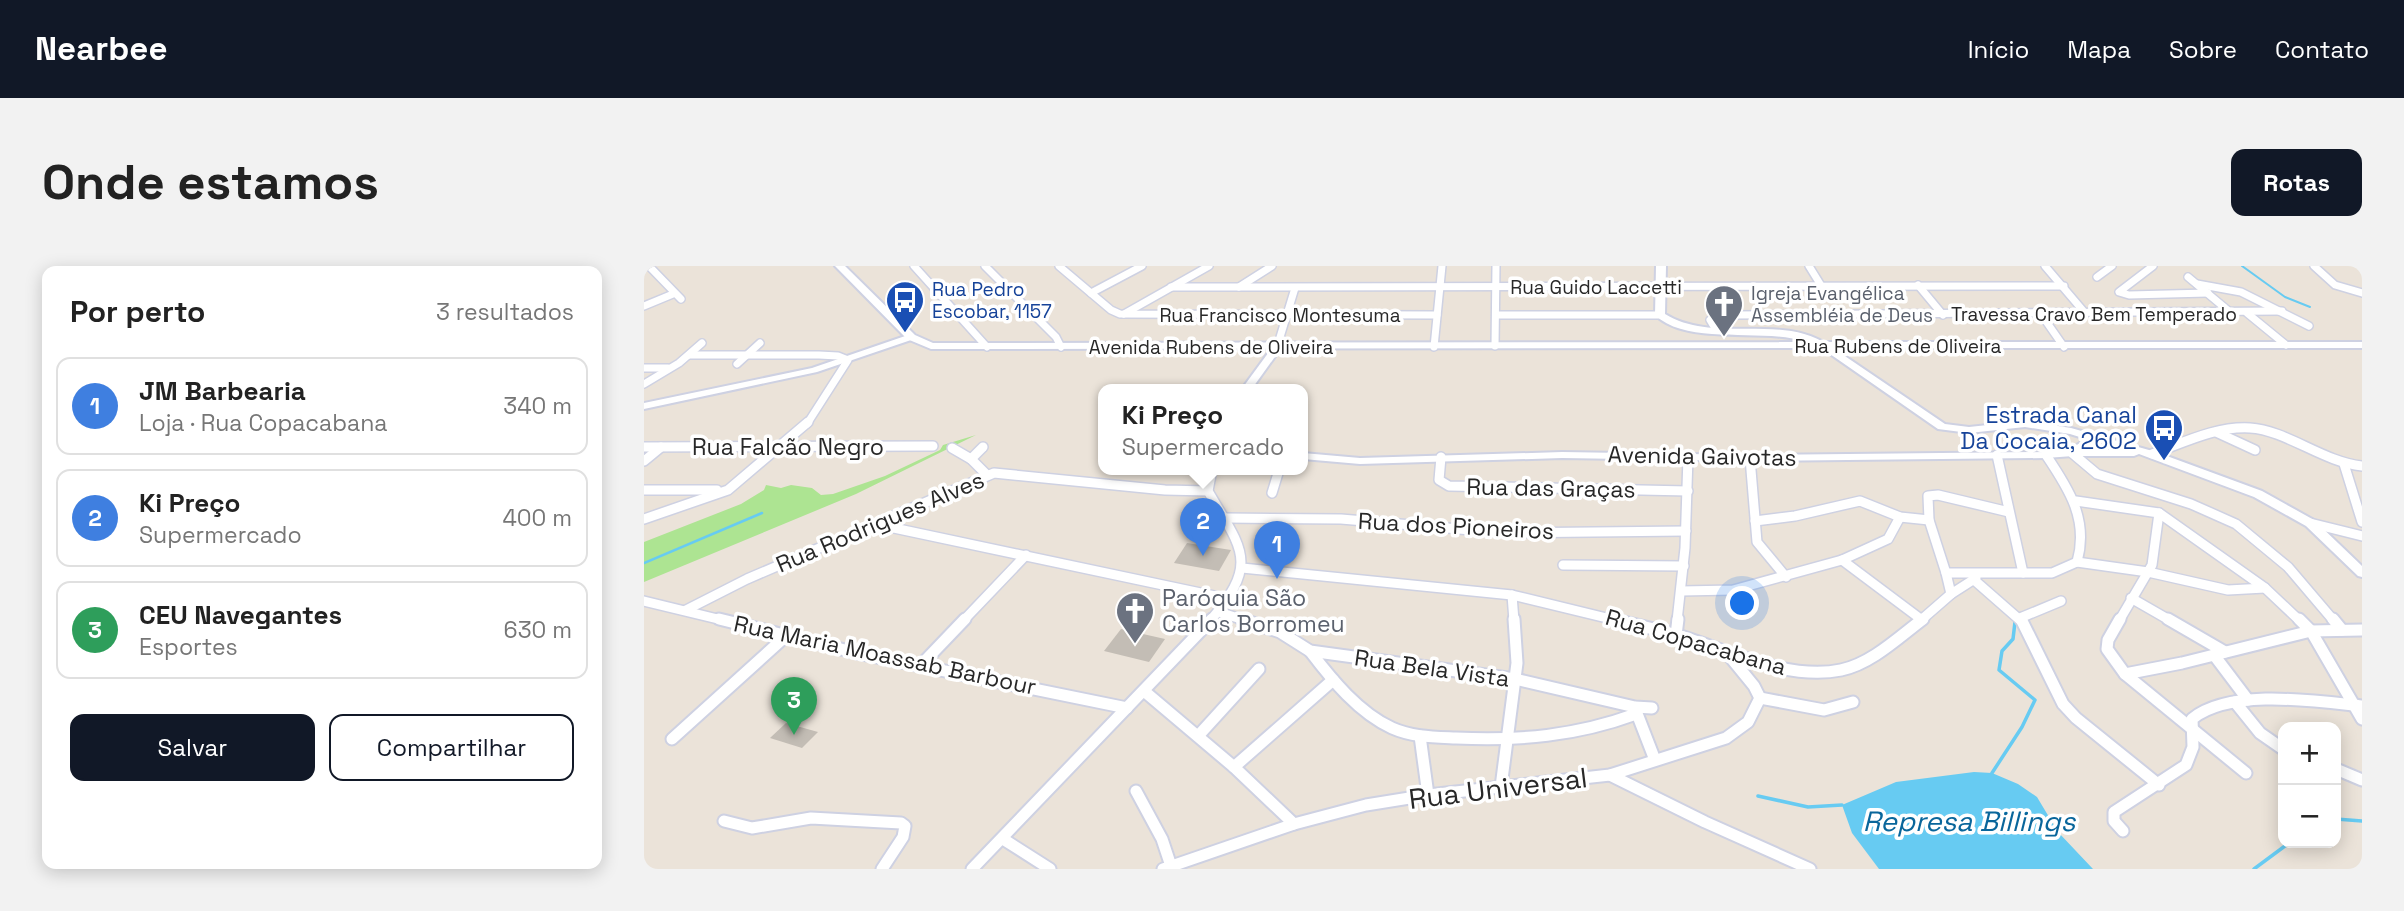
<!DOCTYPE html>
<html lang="pt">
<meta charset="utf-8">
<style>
body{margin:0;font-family:"Space Grotesk",sans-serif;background:#f2f2f2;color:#222}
.controls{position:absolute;right:21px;bottom:21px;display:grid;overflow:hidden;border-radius:14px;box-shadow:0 4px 18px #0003}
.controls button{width:63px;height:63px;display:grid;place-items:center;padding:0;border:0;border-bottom:2px solid #e0e0e0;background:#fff;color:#222;font:35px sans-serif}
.you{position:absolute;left:1099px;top:338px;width:24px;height:24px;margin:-18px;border:5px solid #fff;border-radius:50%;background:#1a73e8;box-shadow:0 0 0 10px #1a73e833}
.badge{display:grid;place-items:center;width:46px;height:46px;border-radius:50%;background:#111827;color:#fff;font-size:23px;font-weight:700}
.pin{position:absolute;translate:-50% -58px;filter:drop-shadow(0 2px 4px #0008)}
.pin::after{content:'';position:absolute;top:37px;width:24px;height:21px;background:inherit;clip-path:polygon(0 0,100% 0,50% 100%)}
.popup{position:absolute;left:454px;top:118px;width:210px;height:91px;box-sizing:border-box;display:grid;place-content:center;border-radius:14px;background:#fff;filter:drop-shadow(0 2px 5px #0005);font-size:23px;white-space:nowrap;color:#767676}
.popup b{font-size:26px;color:#222}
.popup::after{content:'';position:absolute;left:50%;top:100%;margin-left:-14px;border:14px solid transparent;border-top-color:#fff}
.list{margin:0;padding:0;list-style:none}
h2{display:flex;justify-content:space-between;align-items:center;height:91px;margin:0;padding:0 28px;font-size:30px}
h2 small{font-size:23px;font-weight:400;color:#767676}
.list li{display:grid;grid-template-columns:46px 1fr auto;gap:21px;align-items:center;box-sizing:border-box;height:98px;margin:0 14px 14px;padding:0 14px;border:2px solid #e0e0e0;border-radius:14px}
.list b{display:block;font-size:26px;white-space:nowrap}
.list p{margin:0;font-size:23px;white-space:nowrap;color:#767676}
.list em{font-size:23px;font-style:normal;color:#767676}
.actions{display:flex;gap:14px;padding:21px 28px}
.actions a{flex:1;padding:16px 0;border:2px solid #111827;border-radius:14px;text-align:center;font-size:24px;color:#111827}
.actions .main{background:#111827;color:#fff}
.map{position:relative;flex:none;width:1718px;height:603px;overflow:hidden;border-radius:14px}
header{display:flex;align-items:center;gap:42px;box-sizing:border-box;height:98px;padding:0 35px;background:#111827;color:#fff}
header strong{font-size:33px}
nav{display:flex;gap:38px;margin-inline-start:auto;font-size:24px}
.intro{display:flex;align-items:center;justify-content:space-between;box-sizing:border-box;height:168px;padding:0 42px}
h1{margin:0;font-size:49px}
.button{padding:18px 32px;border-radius:14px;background:#111827;color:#fff;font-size:24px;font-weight:700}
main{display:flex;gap:42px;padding:0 42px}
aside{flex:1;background:#fff;border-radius:14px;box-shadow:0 4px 18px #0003}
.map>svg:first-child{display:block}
.green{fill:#ade492}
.water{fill:#67cbf2}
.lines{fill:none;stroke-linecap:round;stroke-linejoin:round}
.stream-far2{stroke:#67cbf2;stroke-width:2}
.stream-far1{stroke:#67cbf2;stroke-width:2.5}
.stream{stroke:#67cbf2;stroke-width:3.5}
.building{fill:#c3bdb5}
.minor-far2-casing{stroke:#ced1e2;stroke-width:10}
.minor-far1-casing{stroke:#ced1e2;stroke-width:12}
.minor-casing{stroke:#ced1e2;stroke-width:15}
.tertiary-casing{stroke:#ced1e2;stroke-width:4}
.secondary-casing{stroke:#ced1e2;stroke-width:4}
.minor-far2{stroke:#fff;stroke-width:7}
.minor-far1{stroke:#fff;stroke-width:9}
.minor{stroke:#fff;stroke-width:11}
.tertiary{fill:#fff;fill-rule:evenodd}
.secondary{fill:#fff;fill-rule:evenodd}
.labels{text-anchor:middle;stroke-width:7;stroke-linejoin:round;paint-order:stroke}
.far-street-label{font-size:19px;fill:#282828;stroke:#fff}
.far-transit-label{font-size:19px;fill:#164399;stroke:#fff;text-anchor:start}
.far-worship-label{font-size:19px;fill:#5b616d;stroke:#fff;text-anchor:start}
.transit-label{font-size:23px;fill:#164399;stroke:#fff;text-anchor:end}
.street-label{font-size:23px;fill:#282828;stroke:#fff}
.worship-label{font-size:23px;fill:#5b616d;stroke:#fff;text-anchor:start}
.near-street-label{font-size:28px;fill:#282828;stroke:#fff}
.near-water-label{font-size:28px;font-style:italic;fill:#09669b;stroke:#fff}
</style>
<header>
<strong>Nearbee</strong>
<nav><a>Início</a><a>Mapa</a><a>Sobre</a><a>Contato</a></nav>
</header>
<div class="intro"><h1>Onde estamos</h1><a class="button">Rotas</a></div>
<main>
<aside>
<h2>Por perto<small>3 resultados</small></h2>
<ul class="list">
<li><span class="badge" style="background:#3f7fe0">1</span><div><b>JM Barbearia</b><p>Loja · Rua Copacabana</p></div><em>340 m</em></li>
<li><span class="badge" style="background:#3f7fe0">2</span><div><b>Ki Preço</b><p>Supermercado</p></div><em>400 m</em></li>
<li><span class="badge" style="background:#2e9e5b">3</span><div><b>CEU Navegantes</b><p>Esportes</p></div><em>630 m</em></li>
</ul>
<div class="actions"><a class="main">Salvar</a><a>Compartilhar</a></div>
</aside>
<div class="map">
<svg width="1718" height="603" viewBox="0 0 1718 603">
<rect width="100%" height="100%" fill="#ebe3d9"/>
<path class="green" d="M332 169 212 228 0 316V276L97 238 120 224 122 219 137 222 147 219 168 222 177 229 189 228 241 210 296 184 299 179Z"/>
<path class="water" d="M1330 506 1348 507 1374 518 1393 531 1414 566 1449 603H1235L1208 567 1198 539 1252 516Z"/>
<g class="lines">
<path class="stream-far2" d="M1598 0 1641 31 1666 41"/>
<path class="stream-far1" d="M0 297 118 247"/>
<g class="stream">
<path d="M1348 507 1378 461 1391 434 1355 404 1358 385 1369 373 1371 356"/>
<path d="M1114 530 1164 541 1198 539"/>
<path d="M1692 553 1718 555"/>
<path d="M1610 603 1645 577"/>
</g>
</g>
<g class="building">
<path d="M543 277 587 284 575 305 530 297Z"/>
<path d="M477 363 521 373 505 396 460 385Z"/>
<path d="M142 457 174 466 158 482 126 472Z"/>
</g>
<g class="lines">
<defs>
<g id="minor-far2">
<path d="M5 0 37 33"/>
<path d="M270 0 343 81"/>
<path d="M341 0 412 71 417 81"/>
<path d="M415 0 467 44 476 48 793 49"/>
<path d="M1165 0 1178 21"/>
<path d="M1401 0 1441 47"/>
<path d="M1509 0 1475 26 1485 29 1564 27"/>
<path d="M1670 0 1691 19 1718 27"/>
<path d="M1453 11 1468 0"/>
<path d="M1544 11 1587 47"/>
<path d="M1553 18 1597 26 1665 60"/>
<path d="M1274 19 1299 49"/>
<path d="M527 21 1420 20"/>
<path d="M595 21 628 0"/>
<path d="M447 27 498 0"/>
<path d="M0 40 29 28"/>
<path d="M1603 47 1642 79"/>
<path d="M480 48 565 0"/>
<path d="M1397 48 1420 81"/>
<path d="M852 49H1016"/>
<path d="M1072 64 1066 54 1086 49 1638 45"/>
<path d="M851 80 852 0"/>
<path d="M633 81 651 22"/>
<path d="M790 81 798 0"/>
<path d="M45 89H175L194 90 204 94 163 158"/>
<path d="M93 98 116 77"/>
<path d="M0 102H24"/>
<path d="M0 118 35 97 58 77"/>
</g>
<g id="minor-far1">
<path d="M1572 166 1611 184"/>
<path d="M0 181 289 180"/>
<path d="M308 182 327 193 342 208"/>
<path d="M1428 187 1453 208 1547 238 1592 258 1644 301 1690 355"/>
<path d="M1508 188C1539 177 1572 160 1606 162 1642 164 1679 196 1718 200"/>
<path d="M1353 189 1379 307"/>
<path d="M1402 189C1425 223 1445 254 1433 296"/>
<path d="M797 191 795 214 805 220 1044 225"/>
<path d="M1106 192 1113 276 1142 311"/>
<path d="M327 193 339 181"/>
<path d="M0 195 17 181"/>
<path d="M1700 198 1718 256"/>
<path d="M0 224H73"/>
<path d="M628 227 635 204"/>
<path d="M1432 235 1515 247 1621 322 1656 355"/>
<path d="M582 252 697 253 862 267 1042 265"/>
<path d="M0 253 84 224 164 156"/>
<path d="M1111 255 1151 250 1216 235 1256 251 1285 254"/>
<path d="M1666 257 1718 270"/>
<path d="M231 258 585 333"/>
<path d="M1198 294 1278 354"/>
<path d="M919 299 1040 300"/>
<path d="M598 302 868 329 975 355"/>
<path d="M1302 307 1285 254 1284 230 1294 229 1365 246"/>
<path d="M1329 313 1377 355"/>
<path d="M1037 325 1089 324 1198 294 1244 273 1256 251"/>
<path d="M1307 328 1332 312"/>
<path d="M868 329 870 355"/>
<path d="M1487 332 1527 355"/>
<path d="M0 335 82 355"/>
<path d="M42 344 103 313 350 207 521 224 564 225"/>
<path d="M575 346 603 355"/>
<path d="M1376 352 1417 335"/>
<path d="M319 355 382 289"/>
<path d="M566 355C616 296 598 284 564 225L568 204"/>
<path d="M1033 355 1041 282 1044 191"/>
<path d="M1276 355 1307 328 1302 307H1408L1433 296 1504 306 1584 324 1621 322"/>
<path d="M1475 355 1508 299 1515 247"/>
</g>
<g id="minor">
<path d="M75 353 213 387 483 442"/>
<path d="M597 353 636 366 666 385 871 413 991 441 1008 442"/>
<path d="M968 353C990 359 1014 363 1036 370 1085 385 1145 415 1197 404 1227 398 1255 371 1279 353"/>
<path d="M1377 353 1419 438 1432 452 1515 519"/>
<path d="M1476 353 1464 374 1463 383 1481 408 1602 507"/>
<path d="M1524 353 1581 386"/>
<path d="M1655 353 1667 365 1718 453"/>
<path d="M1689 353 1698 364"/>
<path d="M1032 369 1034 353"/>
<path d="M666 385C688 414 715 447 748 462 768 471 790 471 812 472 875 475 932 470 992 448"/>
<path d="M1570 389 1604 434"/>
<path d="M277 399 321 353"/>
<path d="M1481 408 1538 397 1667 365 1718 364"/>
<path d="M500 425 590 501 650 558"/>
<path d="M1116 432 1180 444 1209 436"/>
<path d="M1591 436 1616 467 1639 483"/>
<path d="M992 445 1011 494"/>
<path d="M554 470 615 403"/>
<path d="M776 470 784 529"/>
<path d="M28 473 143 369"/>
<path d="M590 501 689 414"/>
<path d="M1692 503 1718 514"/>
<path d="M966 509 1061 556 1166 603"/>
<path d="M857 521 873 397 870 353"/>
<path d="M492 525 518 573 527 600"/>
<path d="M80 555 108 562 167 552 257 557 261 560 259 571 238 603"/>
<path d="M1479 565 1470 555V546L1542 499 1549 481 1548 453C1586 422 1671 435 1718 440"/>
<path d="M359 573 406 603"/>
<path d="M328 603 568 353"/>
<path d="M519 603 650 558 722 539 784 529 966 509 1082 472 1104 456 1116 432 1110 420 1083 387"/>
</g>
<g id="tertiary">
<path d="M267 68 272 71 270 73 173 106 0 143V137L168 102Z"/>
<path d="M1179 76H1718V82H1189L1301 158 1325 161 1381 155 1427 162 1512 186 1618 225 1670 254 1718 300V311L1714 310 1662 260 1610 231 1495 188 1490 190H1429L1402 192 1106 195 918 192 716 198 659 193V187L716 192 918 186 1106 189 1402 186 1425 184 1442 173 1426 168 1381 161 1325 167 1294 163 1176 81V77ZM1452 175 1481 184H1440Z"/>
<path d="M633 78 638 81 607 124H597L630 79Z"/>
</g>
<path id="secondary" d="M191 0H201L271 69 289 77 1162 76C1119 61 1045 81 1011 49L1012 0H1022L1021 48C1069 78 1138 47 1184 79L1179 82 287 83 263 73Z"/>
</defs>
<use href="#minor-far2" class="minor-far2-casing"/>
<use href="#minor-far1" class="minor-far1-casing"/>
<use href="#minor" class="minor-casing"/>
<use href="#tertiary" class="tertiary-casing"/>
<use href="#secondary" class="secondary-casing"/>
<use href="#minor-far2" class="minor-far2"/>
<use href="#minor-far1" class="minor-far1"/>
<use href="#minor" class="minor"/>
<use href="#tertiary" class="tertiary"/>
<use href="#secondary" class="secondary"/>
</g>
<defs>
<symbol id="bus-pin" viewBox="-11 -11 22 30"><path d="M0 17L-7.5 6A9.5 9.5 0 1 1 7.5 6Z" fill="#1a4fb4" stroke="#fff"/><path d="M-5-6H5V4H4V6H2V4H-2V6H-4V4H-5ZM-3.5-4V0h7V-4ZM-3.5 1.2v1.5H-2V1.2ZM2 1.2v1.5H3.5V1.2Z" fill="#fff"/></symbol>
<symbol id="church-pin" viewBox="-11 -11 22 30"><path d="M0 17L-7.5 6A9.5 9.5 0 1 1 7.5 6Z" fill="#6b7280" stroke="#fff"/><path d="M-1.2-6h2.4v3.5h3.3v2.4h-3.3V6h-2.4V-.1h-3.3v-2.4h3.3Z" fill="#fff"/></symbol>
</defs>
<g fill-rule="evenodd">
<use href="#bus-pin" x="239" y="12" width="44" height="60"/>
<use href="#church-pin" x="1058" y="16" width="44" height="60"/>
<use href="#bus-pin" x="1498" y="140" width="44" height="60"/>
<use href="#church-pin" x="469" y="323" width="44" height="60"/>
</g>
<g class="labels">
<g class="far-street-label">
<text x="952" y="28">Rua Guido Laccetti</text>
<text x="1450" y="55">Travessa Cravo Bem Temperado</text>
<text x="636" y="56">Rua Francisco Montesuma</text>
<text x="1254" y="87">Rua Rubens de Oliveira</text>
<text x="567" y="88">Avenida Rubens de Oliveira</text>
</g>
<g class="far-transit-label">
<text x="288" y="30">Rua Pedro<tspan x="288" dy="22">Escobar, 1157</tspan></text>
</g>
<g class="far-worship-label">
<text x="1107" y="34">Igreja Evangélica<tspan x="1107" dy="22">Assembléia de Deus</tspan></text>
</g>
<g class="transit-label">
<text x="1493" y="157">Estrada Canal<tspan x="1493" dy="26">Da Cocaia, 2602</tspan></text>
</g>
<g class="street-label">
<text x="144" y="189">Rua Falcão Negro</text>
<text transform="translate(1058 190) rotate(1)" y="8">Avenida Gaivotas</text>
<text transform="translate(907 222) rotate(1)" y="8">Rua das Graças</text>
<text transform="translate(236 256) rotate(-23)" y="8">Rua Rodrigues Alves</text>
<text transform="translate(812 260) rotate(3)" y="8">Rua dos Pioneiros</text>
<text transform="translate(1052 376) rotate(16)" y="8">Rua Copacabana</text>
<text transform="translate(241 389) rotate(12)" y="8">Rua Maria Moassab Barbour</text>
<text transform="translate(788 402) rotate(8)" y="8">Rua Bela Vista</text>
</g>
<g class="worship-label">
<text x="518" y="340">Paróquia São<tspan x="518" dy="26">Carlos Borromeu</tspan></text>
</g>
<g class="near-street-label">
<text transform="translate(854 522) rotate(-7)" y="10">Rua Universal</text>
</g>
<g class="near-water-label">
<text x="1325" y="565">Represa Billings</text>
</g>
</g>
</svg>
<div class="controls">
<button>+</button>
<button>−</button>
</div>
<div class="you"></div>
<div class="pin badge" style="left:633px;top:313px;background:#3f7fe0">1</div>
<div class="pin badge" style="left:559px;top:290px;background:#3f7fe0">2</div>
<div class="popup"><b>Ki Preço</b>Supermercado</div>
<div class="pin badge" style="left:150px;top:469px;background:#2e9e5b">3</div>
</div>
</main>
